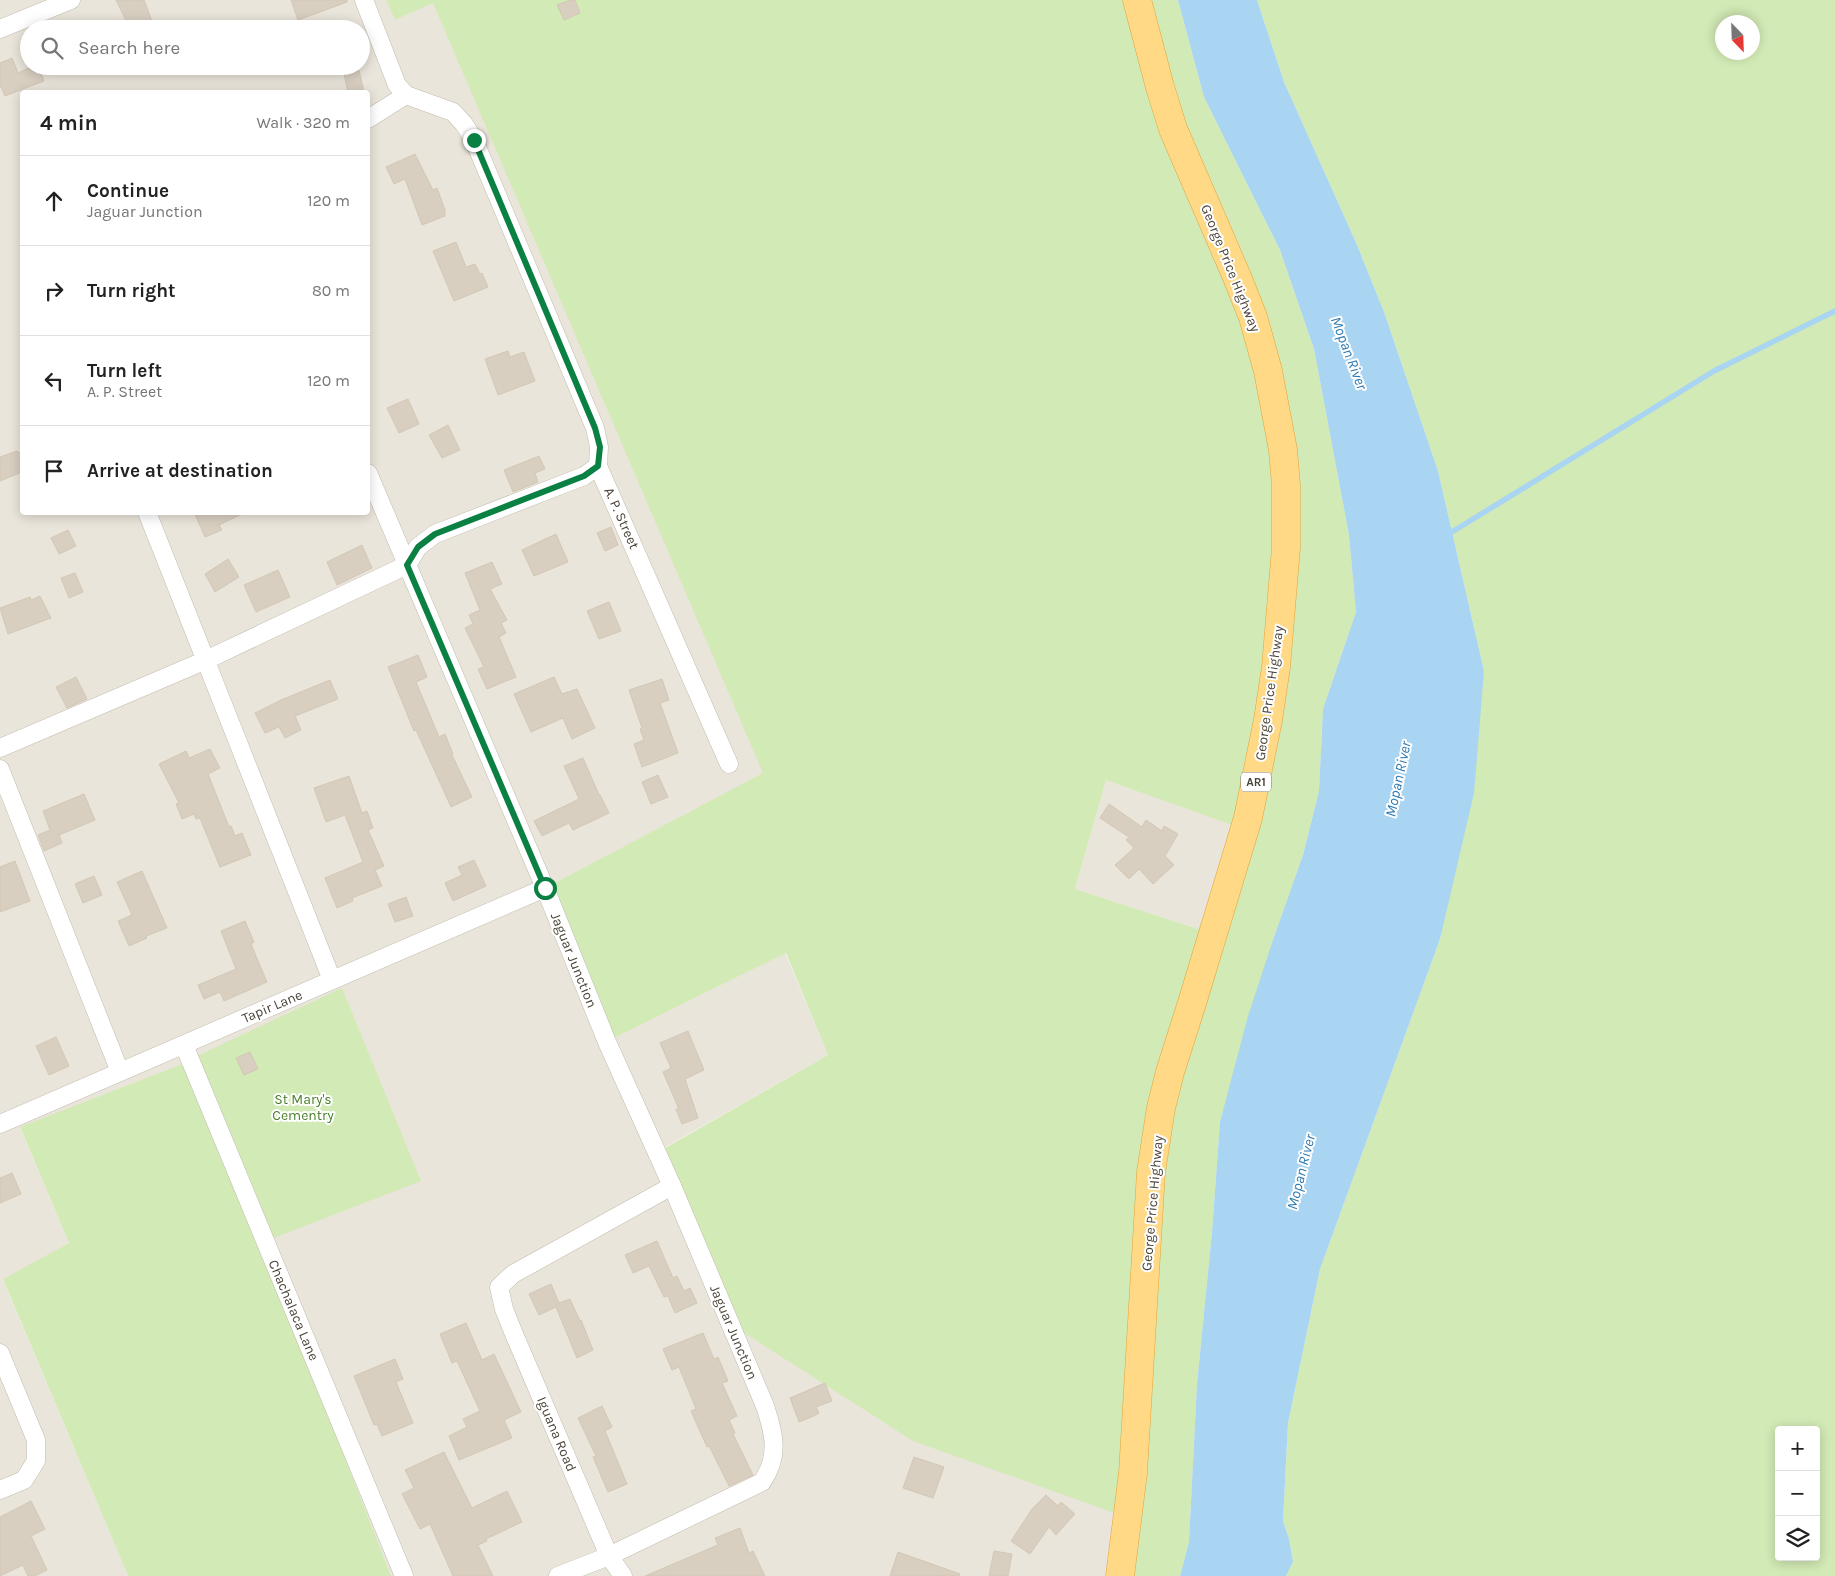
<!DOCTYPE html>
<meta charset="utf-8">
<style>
body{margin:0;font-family:Karla,sans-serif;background:#f2f2f2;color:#222}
.controls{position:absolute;right:15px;bottom:15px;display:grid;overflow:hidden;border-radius:5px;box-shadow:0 2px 12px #0003}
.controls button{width:45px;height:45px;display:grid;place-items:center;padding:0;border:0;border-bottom:1px solid #e0e0e0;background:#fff;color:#222;font:25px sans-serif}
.compass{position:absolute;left:1715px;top:15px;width:45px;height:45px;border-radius:50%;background:#fff;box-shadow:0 2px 12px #0003;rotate:157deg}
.stop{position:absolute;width:15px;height:15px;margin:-11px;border:4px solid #0b8043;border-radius:50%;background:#fff}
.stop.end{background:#0b8043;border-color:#fff;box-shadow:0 1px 5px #0008}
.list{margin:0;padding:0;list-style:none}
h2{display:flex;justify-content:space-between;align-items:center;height:65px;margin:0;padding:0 20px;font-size:21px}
h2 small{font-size:16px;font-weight:400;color:#767676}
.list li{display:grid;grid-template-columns:32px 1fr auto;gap:15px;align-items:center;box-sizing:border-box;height:90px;padding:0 20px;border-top:1px solid #e0e0e0}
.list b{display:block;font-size:19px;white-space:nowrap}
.list p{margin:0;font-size:16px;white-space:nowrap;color:#767676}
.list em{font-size:16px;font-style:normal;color:#767676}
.icon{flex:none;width:28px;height:28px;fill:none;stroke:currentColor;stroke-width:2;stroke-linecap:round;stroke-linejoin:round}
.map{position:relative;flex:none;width:1835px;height:1576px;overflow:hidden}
.search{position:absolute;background:#fff;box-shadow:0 2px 12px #0003;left:20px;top:20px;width:350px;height:55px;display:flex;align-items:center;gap:12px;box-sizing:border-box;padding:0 18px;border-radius:28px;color:#767676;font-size:19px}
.panel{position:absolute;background:#fff;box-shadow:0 2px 12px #0003;left:20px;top:90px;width:350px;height:425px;border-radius:5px}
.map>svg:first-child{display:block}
.residential{fill:#eae5da;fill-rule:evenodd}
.green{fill:#d2eab5;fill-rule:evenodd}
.water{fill:#a9d4f2}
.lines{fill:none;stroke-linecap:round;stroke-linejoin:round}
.stream{stroke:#a9d4f2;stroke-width:5.5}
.building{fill:#d8cfc1;stroke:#d3c7b4}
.minor-casing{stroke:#c2bbae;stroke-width:19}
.trunk-casing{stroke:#e0a43c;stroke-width:29}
.minor{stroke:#fff;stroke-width:18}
.trunk{stroke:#ffd985;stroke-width:28}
.route{stroke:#0b8043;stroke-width:6}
.labels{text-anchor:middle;stroke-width:4;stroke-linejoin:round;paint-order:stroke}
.shield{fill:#fff;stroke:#817c74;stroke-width:1}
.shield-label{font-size:12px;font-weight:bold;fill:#4b4439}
.street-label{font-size:14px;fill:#4b4439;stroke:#fff}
.park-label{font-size:14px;fill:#4a7f2a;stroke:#fff}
.water-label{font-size:15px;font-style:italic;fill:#2e7ab2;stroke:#fff}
</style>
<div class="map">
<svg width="1835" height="1576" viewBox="0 0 1835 1576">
<rect width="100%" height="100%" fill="#f6f3ec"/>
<g class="residential">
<path d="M0 0H386L395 20 433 2 764 773 547 887 614 1038 785 953 828 1055 660 1150 1053 1490 1117 1514 1109 1576H391L190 1061 20 1128 69 1243 3 1280 128 1576H0ZM29 29H361V66H29ZM22 92H368V512H22Z"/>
<path d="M1106 779 1236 826 1198 929 1075 889Z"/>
</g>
<g class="green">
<path d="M386 0H1178L1204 97 1280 250 1314 349 1349 535 1356 612 1323 709 1319 791 1303 855 1275 934 1220 1122 1212 1232 1197 1384 1189 1542 1180 1576H1109L1117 1514 913 1441 743 1332 660 1151 828 1055 786 953 614 1038 547 887 763 773 433 3 395 20ZM1106 780 1235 826 1214 889 1198 929 1075 889Z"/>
<path d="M1257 0H1835V1576H1286L1293 1562 1289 1539 1283 1521 1288 1423 1320 1269 1440 939 1484 671 1438 471 1384 312 1357 245 1284 82ZM1722 22H1752V52H1722ZM1779 1430H1816V1557H1779Z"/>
<path d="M342 988 421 1181 271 1239 195 1057Z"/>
<path d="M190 1061 391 1576H128L3 1279 69 1243 20 1127Z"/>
</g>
<path class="water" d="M1178 0H1257L1284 82 1357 245 1384 312 1438 471 1484 671 1474 793 1440 939 1320 1269 1288 1423 1283 1521 1289 1539 1293 1562 1286 1576H1180L1189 1542 1197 1384 1212 1232 1220 1122 1248 1016 1275 934 1303 855 1319 791 1323 709 1356 612 1349 535 1314 349 1280 250 1204 97Z"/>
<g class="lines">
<path class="stream" d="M1447 535 1714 371 1835 311"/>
</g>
<g class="building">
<path d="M116 0H144L155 29H130Z"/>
<path d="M291 0H347V2L298 20Z"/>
<path d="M570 0H575L580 13 564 20 557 5Z"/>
<path d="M12 58 18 73 33 66H38L44 81 5 96 0 85V63Z"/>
<path d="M359 70 364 92H348L344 74Z"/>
<path d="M415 154 433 190 437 188 445 210V216L422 225 405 179 394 184 386 167Z"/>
<path d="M456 242 466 267 475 264 480 274 482 273 488 287 454 301 433 251Z"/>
<path d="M508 351 510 357 524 352 535 381 498 395 485 359Z"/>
<path d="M408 399 419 424 399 433 387 408Z"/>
<path d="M448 425 460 450 442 458 429 435Z"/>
<path d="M17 451 18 453 22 452V472L0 481V457Z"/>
<path d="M539 456 545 469 535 473 538 482 513 492 504 470Z"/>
<path d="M194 512H246L219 525 222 530 205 537Z"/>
<path d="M611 527 618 545 605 551 597 533Z"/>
<path d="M68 530 76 546 59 554 51 538Z"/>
<path d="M556 534 568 562 534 576 522 550Z"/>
<path d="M362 545 372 568 337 585 327 562Z"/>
<path d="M228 559 239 577 215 592 205 574Z"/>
<path d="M492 562 502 584 490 589 507 620 501 623 506 633 499 637 516 677 487 689 478 669 484 667 465 628 473 624 469 615 480 610 465 573Z"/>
<path d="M278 570 290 597 256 612 244 585Z"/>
<path d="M75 573 83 592 69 598 61 578Z"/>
<path d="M40 596 51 618 8 634 0 608 30 597 31 600Z"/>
<path d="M609 602 621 631 599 639 587 611Z"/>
<path d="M418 655 427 677 416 682 439 737 445 734 453 754 452 755 472 797 451 807 416 730 414 731 388 667Z"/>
<path d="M76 677 87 699 67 708 56 687Z"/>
<path d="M554 677 562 694 577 689 595 728 572 739 563 718 531 732 514 694Z"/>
<path d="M662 679 669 700 660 703 678 753 642 767 634 744 644 740 640 729 642 728 629 690Z"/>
<path d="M330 680 338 699 295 716 301 730 285 738 279 727 265 733 255 713 281 700Z"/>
<path d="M210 749 220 768 208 774 229 827 231 826 235 836 242 833 251 855 220 867 200 818 196 819 194 814 182 819 176 804 179 803 159 764 186 751 189 758Z"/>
<path d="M583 758 599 795H600L609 813 573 830 569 823 542 836 534 821 579 799 564 766Z"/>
<path d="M658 775 668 797 651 804 642 782Z"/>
<path d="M349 776 362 813 367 811 373 828 368 830 384 866 375 870 382 886 352 898 353 901 337 908 325 878 363 862 345 815 326 822 314 788Z"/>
<path d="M84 794 95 820 59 835 62 843 44 851 38 835 50 830 43 811Z"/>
<path d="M1109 804 1142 827 1146 820 1162 831 1164 826 1178 834 1165 856 1174 865 1153 884 1139 869 1129 879 1115 865 1134 848 1126 840 1129 837 1100 818Z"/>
<path d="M474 860 486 886 453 901 445 883 462 875 458 867Z"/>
<path d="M15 861 30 901 0 912V867Z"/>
<path d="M142 871 167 928 146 936 147 938 129 946 118 921 132 915 117 882Z"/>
<path d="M94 876 102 895 83 903 75 884Z"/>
<path d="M406 897 413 916 395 922 388 904Z"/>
<path d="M245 921 254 942 251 944 267 982 224 1001 220 992 204 999 198 985 236 969 221 931Z"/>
<path d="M688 1031 704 1070 685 1079 698 1118 682 1124 676 1109H679L663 1072 671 1068 660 1043Z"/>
<path d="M56 1037 69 1066 49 1075 36 1046Z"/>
<path d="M250 1052 258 1069 244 1075 236 1058Z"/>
<path d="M12 1173 21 1194 0 1203V1178Z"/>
<path d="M657 1241 673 1278 677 1276 684 1291 690 1288 697 1303 675 1313 668 1296 664 1297 649 1266 633 1273 625 1255Z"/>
<path d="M551 1284 559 1303 570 1299 580 1321 581 1320 593 1350 577 1358 556 1307 539 1315 529 1294Z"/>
<path d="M466 1323 482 1360 494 1354 521 1412 504 1420 512 1438 459 1460 449 1436 467 1427 463 1419 480 1411 457 1361 452 1363 440 1334Z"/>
<path d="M703 1333 714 1359 718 1357 728 1381 722 1383 737 1416 729 1420 735 1433 733 1434 753 1475 729 1486 709 1446 707 1447 691 1411 696 1409 679 1367 672 1370 663 1349Z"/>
<path d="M395 1359 403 1379 396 1382 413 1423 382 1436 377 1424 374 1425 354 1376Z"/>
<path d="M825 1383 832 1401 816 1407 819 1413 816 1415 799 1422 790 1398Z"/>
<path d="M602 1406 612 1427 605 1431 627 1484 608 1492 593 1457 596 1456 578 1418Z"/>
<path d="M444 1452 472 1508 507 1491 522 1522 486 1539 487 1541 478 1545 493 1576H453L430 1524 420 1529 402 1494 414 1488 405 1470Z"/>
<path d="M914 1457 944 1467 933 1498 903 1488Z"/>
<path d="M1046 1495 1058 1506 1061 1502 1075 1514 1056 1535 1049 1527 1030 1554 1011 1541 1032 1509Z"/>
<path d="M31 1501 45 1529 31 1536 47 1570 35 1576H28L23 1565 0 1576V1517Z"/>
<path d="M740 1528 749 1553 753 1551 765 1576H645L718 1545 715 1538Z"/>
<path d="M994 1551 1012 1554 1008 1576H989Z"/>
<path d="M898 1552 960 1574 959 1576H890Z"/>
</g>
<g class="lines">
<defs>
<g id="minor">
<path d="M364 0 397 85 406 95 453 112 464 124 474 140 595 428 599 447 598 466 729 764"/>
<path d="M0 29 71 0"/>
<path d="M368 119 406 95"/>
<path d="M368 473 545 888 607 1042 672 1186 765 1406C774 1433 780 1456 762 1482L609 1556 558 1576"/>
<path d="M147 512 332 980"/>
<path d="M0 748 206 660 407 565 418 547 435 534 584 476 598 466"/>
<path d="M0 769 120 1072"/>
<path d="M184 1045 404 1576"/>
<path d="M0 1124 545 888"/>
<path d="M0 1353 36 1440V1461L24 1480 0 1490"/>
<path d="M623 1576 609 1556 514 1334 504 1309 499 1287 513 1274 672 1186"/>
</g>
<path id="trunk" d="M1120 1576 1133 1473 1151 1172 1161 1108 1170 1072 1192 1003 1248 818 1268 720 1276 667 1286 548V485L1283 450 1268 371 1253 317 1237 277 1173 129 1160 87 1137 0"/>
</defs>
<use href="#minor" class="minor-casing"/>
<use href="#trunk" class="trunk-casing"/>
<use href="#minor" class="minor"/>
<use href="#trunk" class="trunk"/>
</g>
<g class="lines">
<path class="route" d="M474 140 595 428 600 447 598 466 584 476 435 534 418 547 407 565 545 888"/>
</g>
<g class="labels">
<rect class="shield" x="1241" y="772.5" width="30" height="19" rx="4"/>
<g class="shield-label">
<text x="1256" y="786">AR1</text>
</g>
<g class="street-label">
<text transform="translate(1231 268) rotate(68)" y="5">George Price Highway</text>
<text transform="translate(622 518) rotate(66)" y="5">A. P. Street</text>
<text transform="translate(1269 693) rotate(-82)" y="5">George Price Highway</text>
<text transform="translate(574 960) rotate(68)" y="5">Jaguar Junction</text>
<text transform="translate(272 1006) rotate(-23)" y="5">Tapir Lane</text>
<text transform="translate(1152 1203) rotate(-85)" y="5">George Price Highway</text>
<text transform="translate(294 1310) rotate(67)" y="5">Chachalaca Lane</text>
<text transform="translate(734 1332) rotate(67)" y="5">Jaguar Junction</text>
<text transform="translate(557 1434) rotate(67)" y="5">Iguana Road</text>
</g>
<g class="park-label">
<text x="303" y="1104">St Mary's<tspan x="303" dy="16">Cementry</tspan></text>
</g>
<g class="water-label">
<text transform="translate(1349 353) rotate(69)" y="5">Mopan River</text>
<text transform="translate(1398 779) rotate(-78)" y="5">Mopan River</text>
<text transform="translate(1301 1172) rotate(-76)" y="5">Mopan River</text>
</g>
</g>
</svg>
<div class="controls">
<button>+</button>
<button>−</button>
<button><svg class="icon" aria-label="layers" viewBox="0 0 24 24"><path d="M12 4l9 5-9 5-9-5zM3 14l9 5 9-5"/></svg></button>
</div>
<svg class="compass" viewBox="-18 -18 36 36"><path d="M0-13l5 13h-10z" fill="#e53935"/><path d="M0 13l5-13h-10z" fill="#767676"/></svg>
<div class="stop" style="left:545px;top:888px"></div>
<div class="stop end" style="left:474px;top:140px"></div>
<div class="search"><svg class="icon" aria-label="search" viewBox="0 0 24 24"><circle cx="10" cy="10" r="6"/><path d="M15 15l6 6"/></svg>Search here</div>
<section class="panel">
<h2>4 min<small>Walk · 320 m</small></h2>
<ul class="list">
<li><svg class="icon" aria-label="ahead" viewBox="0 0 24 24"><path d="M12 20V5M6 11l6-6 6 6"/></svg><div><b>Continue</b><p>Jaguar Junction</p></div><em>120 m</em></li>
<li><svg class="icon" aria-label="right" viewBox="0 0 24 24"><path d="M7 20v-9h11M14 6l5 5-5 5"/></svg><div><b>Turn right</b></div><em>80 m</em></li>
<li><svg class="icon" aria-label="left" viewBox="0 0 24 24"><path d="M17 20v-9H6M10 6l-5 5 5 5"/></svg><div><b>Turn left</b><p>A. P. Street</p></div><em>120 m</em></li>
<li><svg class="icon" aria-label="arrive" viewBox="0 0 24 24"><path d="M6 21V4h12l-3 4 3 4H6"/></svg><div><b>Arrive at destination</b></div></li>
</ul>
</section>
</div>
